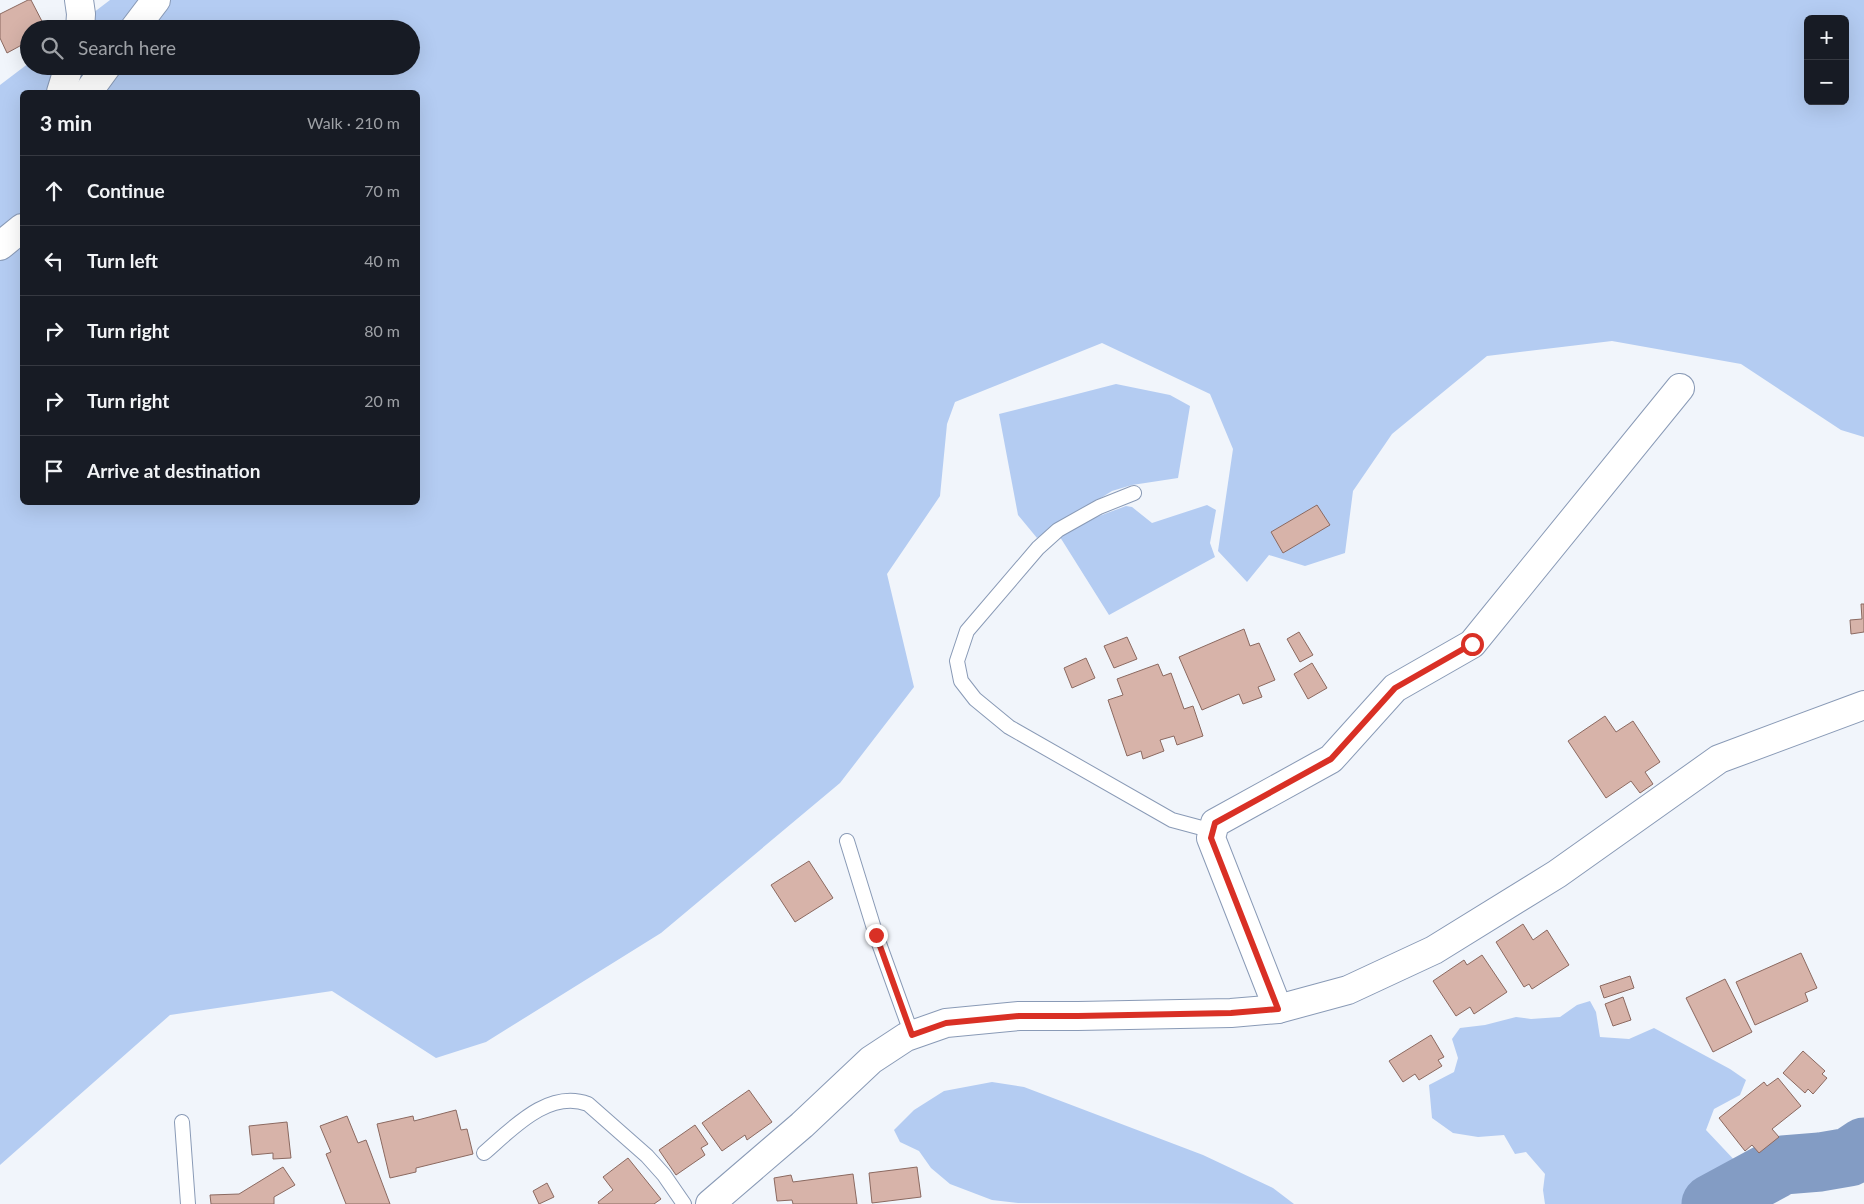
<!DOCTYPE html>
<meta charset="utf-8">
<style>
body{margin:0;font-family:Lato,sans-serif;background:#242831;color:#f1f3f6}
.controls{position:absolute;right:15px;top:15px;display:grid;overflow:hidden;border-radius:8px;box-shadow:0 5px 20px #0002}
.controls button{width:45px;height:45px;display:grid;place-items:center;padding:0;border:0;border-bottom:1px solid #363941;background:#171b24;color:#f1f3f6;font:25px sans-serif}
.stop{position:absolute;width:15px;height:15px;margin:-11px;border:4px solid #d93025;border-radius:50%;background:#fff}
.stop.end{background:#d93025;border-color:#fff;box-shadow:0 1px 5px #0008}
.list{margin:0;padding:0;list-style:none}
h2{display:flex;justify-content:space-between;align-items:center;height:65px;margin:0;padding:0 20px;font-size:21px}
h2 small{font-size:16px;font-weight:400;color:#9ea1a6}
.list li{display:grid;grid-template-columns:32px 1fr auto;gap:15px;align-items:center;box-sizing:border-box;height:70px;padding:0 20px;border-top:1px solid #363941}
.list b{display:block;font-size:19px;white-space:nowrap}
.list em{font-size:16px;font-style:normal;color:#9ea1a6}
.icon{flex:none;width:28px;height:28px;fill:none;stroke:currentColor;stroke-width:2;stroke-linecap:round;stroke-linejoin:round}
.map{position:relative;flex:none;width:1864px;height:1204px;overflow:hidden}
.search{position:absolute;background:#171b24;box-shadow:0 5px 20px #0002;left:20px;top:20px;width:400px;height:55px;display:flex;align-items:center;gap:12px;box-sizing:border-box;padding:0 18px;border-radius:28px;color:#9ea1a6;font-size:19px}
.panel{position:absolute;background:#171b24;box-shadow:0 5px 20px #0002;left:20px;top:90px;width:400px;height:415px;border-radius:8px}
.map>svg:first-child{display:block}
.green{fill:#b4ccf2;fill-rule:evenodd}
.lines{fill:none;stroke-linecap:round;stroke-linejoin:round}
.river{stroke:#839cc4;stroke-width:59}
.building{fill:#d7b3a9;stroke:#8b6960}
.service-casing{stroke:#899ab6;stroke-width:16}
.minor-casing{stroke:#899ab6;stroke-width:30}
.service{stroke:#fff;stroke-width:14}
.minor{stroke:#fff;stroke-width:28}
.route{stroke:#d93025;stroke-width:6}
</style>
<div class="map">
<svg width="1864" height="1204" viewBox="0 0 1864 1204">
<rect width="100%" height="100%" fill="#f1f5fb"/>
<g class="green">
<path d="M110 0H1864V437L1841 430 1741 364 1612 341 1487 356 1392 434 1353 491 1345 553 1305 566 1269 555 1247 582 1218 551 1233 449 1210 394 1102 343 955 402 947 424 940 496 887 574 914 687 840 783 661 933 486 1042 436 1058 332 991 170 1015 0 1165V85L29 63V66H411V29H72ZM1808 19H1845V101H1808ZM22 92H418V502H22Z"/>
<path d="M1116 384 1170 395 1190 406 1178 478 1132 485 1112 491 1037 538 1018 515 999 414Z"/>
<path d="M1207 505 1216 510 1210 543 1215 557 1109 615 1060 537 1083 522 1126 506 1132 507 1152 523Z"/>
<path d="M1590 1001 1596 1012 1600 1037 1629 1039 1654 1028 1730 1069 1746 1080 1740 1095 1714 1109 1706 1130 1739 1165 1735 1180 1688 1204H1545L1543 1190 1545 1174 1526 1152 1515 1154 1504 1135 1478 1137 1453 1133 1432 1118 1429 1085 1454 1072 1458 1058 1452 1039 1460 1028 1485 1025 1516 1017 1531 1019 1560 1017 1577 1005Z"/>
<path d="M992 1082 1024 1087 1203 1155 1273 1188 1294 1204 1018 1203 992 1200 950 1184 931 1168 919 1151 900 1142 894 1130 914 1110 944 1091Z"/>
</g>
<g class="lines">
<path class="river" d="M1711 1204 1783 1165 1820 1162 1849 1157 1864 1147"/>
</g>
<g class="building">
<path d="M28 0H31L46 29H29V41L7 53 0 38V14Z"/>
<path d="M1317 505 1330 525 1283 553 1271 532Z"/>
<path d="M1861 604H1864V632L1851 634 1850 620 1862 619Z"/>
<path d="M1244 629 1250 646 1259 643 1275 680 1258 687 1262 697 1243 704 1239 694 1202 710 1179 657Z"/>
<path d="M1299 632 1313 655 1300 662 1287 639Z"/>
<path d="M1127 637 1137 659 1114 668 1104 646Z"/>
<path d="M1086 658 1095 678 1072 688 1064 668Z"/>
<path d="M1312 663 1327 688 1308 699 1294 674Z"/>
<path d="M1158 664 1163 676 1171 673 1184 709 1193 706 1203 736 1177 745 1174 736 1160 740 1164 751 1143 759 1141 751 1127 756 1108 700 1123 695 1117 679Z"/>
<path d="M1605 716 1616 732 1633 721 1660 762 1645 772 1653 784 1640 793 1631 781 1606 798 1568 741Z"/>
<path d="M809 861 833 898 795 922 771 885Z"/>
<path d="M1523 924 1533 940 1547 930 1569 965 1532 989 1529 984 1524 987 1496 942Z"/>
<path d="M1801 953 1817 988 1805 993 1808 1001 1755 1025 1736 982Z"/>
<path d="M1482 955 1507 992 1474 1014 1470 1007 1456 1016 1433 981 1464 960 1467 965Z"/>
<path d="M1630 976 1634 988 1604 998 1600 986Z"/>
<path d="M1725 979 1752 1032 1713 1052 1686 998Z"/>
<path d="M1623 997 1631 1020 1613 1026 1605 1004Z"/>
<path d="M1431 1035 1444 1057 1438 1060 1442 1066 1419 1080 1415 1074 1403 1082 1389 1061Z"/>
<path d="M1803 1051 1825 1071 1822 1074 1827 1078 1813 1094 1808 1089 1805 1093 1783 1073Z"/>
<path d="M1778 1078 1801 1106 1772 1129 1779 1137 1759 1153 1752 1145 1745 1151 1719 1118 1764 1082 1767 1086Z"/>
<path d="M749 1090 772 1122 747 1140 745 1135 722 1151 702 1123Z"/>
<path d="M456 1110 461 1130 467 1129 473 1154 416 1168V1172L390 1178 377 1124 413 1116 414 1121Z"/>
<path d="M347 1116 358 1143 366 1140 390 1204H346L326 1154 331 1152 320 1126Z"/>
<path d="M287 1122 291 1158 273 1159V1153L252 1155 249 1126Z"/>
<path d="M695 1125 708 1144 701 1148 705 1155 676 1175 659 1150Z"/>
<path d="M628 1158 661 1199 654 1204H599L598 1202 613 1190 603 1177Z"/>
<path d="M283 1167 295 1185 274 1197V1204H211L210 1195 239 1194Z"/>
<path d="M917 1167 921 1197 872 1203 869 1173Z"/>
<path d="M853 1174 857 1204H793L792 1200 777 1201 774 1178 791 1175 793 1182Z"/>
<path d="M547 1183 554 1197 539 1204 533 1191Z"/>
</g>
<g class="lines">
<defs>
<g id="service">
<path d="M1134 493 1099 507 1058 530 1038 548 967 631 957 661 961 681 975 699 1009 727 1172 820 1213 831"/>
<path d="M847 841 876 935 912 1035"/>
<path d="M182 1122 188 1204"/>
<path d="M484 1153C512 1129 548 1089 588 1104L647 1156 664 1175 684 1204"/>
</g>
<g id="minor">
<path d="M79 0 81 14 80 29"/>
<path d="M134 29 156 0"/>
<path d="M61 92 69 66"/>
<path d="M88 92 107 66"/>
<path d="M0 246 22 228"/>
<path d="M1278 1009 1211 838 1215 823 1331 759 1395 688 1472 644 1680 388"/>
<path d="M710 1204 802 1125 871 1060 906 1037 946 1023 1019 1016H1078L1231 1013 1278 1009 1348 990 1434 950 1557 874 1719 759 1864 705"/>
</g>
</defs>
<use href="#service" class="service-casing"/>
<use href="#minor" class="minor-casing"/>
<use href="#service" class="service"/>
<use href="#minor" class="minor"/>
</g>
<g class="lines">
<path class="route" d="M876 935 912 1035 946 1023 1019 1016H1078L1231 1013 1278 1009 1211 838 1215 823 1331 759 1395 688 1472 644"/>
</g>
</svg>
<div class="controls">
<button>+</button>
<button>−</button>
</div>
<div class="stop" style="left:1472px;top:644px"></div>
<div class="stop end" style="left:876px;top:935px"></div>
<div class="search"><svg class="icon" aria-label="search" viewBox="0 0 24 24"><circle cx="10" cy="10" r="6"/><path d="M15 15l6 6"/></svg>Search here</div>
<section class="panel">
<h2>3 min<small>Walk · 210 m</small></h2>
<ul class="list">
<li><svg class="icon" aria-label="ahead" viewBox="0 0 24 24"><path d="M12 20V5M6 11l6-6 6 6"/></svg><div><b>Continue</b></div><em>70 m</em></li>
<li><svg class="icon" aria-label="left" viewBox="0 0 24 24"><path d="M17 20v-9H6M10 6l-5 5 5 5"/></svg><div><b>Turn left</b></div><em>40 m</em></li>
<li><svg class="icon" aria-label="right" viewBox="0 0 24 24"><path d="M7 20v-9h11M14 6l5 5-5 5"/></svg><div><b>Turn right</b></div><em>80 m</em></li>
<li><svg class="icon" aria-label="right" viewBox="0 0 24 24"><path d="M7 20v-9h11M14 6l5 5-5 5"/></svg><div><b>Turn right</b></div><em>20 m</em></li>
<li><svg class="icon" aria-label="arrive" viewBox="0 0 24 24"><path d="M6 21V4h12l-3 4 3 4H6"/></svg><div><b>Arrive at destination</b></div></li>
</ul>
</section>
</div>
